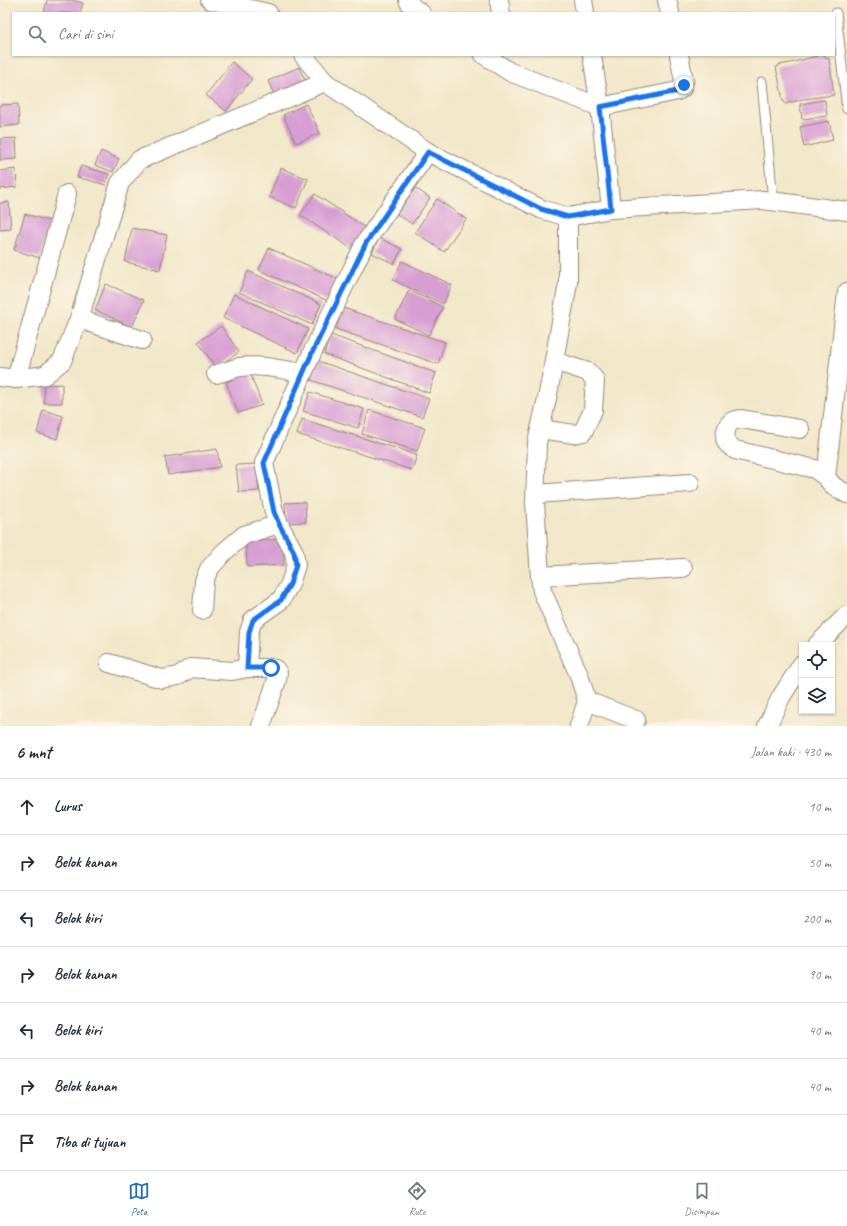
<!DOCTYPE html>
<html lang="id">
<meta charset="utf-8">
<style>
body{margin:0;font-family:Caveat,sans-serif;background:#f2f2f3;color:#1f2937}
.controls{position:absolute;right:12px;bottom:12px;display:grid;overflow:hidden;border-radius:0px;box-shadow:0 1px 3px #0004}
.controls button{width:36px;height:36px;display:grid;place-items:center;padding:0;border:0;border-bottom:1px solid #e0e1e3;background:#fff;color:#1f2937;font:20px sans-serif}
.stop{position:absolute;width:12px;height:12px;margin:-9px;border:3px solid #1a73e8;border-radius:50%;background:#fff}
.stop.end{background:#1a73e8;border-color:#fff;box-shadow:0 1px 4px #0008}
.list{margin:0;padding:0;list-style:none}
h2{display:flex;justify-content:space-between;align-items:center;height:52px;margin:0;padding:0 16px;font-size:17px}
h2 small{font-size:13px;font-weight:400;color:#747a83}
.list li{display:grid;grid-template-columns:26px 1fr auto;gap:12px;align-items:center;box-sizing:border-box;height:56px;padding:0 16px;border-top:1px solid #e0e1e3}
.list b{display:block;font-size:15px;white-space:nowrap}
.list em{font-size:13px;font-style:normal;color:#747a83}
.icon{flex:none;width:22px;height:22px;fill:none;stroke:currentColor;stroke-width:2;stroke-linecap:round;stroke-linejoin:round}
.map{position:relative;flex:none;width:847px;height:726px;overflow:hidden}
.search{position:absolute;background:#fff;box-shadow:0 1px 3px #0004;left:12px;right:12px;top:12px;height:44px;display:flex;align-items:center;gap:10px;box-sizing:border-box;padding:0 14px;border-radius:0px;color:#747a83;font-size:15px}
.sheet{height:444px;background:#fff}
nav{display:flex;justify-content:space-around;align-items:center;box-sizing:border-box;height:56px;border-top:1px solid #e0e1e3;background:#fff;font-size:11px;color:#747a83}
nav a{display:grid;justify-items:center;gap:2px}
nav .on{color:#1f6fb2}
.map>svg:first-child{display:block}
.building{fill:#d79ed4}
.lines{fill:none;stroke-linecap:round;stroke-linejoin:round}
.service-casing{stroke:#968874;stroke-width:11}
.minor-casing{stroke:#968874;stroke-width:20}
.service{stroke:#fff;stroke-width:9}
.minor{stroke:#fff;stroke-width:18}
.route{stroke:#1a73e8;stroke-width:5}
</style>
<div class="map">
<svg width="847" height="726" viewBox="0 0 847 726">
<rect width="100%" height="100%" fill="#fcf5e5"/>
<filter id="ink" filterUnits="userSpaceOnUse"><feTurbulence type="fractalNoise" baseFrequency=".025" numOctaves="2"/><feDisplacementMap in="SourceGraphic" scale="8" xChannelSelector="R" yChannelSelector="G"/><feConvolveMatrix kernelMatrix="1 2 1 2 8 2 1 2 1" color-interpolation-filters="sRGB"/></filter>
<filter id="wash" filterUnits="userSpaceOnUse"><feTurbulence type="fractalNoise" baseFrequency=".012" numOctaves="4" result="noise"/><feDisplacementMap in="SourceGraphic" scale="16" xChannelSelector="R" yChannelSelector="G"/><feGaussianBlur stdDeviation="0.9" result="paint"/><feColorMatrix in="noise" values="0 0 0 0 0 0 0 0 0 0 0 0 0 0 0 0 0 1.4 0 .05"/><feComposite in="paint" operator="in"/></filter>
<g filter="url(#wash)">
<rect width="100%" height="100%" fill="#f1e7c9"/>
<g id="blocks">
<g class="building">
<path d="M47 0H72L83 3 80 13H44Z"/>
<path d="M821 55H825L826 59 829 58 834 95 803 99 785 104 784 101H783L781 90 776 67 779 66 778 65 790 63Z"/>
<path d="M232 62 252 79 226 111 206 95Z"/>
<path d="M299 67 305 80 274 94 268 81Z"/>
<path d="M825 100 827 116 802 119 800 104Z"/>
<path d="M18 104 19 125 0 127V105Z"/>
<path d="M306 104 320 133 296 143 283 115Z"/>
<path d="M829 121 833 140 804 147 800 127Z"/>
<path d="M16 138 17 159 0 160V139Z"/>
<path d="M101 151 119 159 113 172 95 165Z"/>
<path d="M81 166 109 174 106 185 77 177Z"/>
<path d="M281 168 308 179 296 208 269 197Z"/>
<path d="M16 169 17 187 0 189V171Z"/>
<path d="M415 188 430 198 412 224 397 214Z"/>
<path d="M315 194 366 228 352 249 300 215Z"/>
<path d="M437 199 466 219 444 252 415 232Z"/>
<path d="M9 202 11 229 0 230V203Z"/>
<path d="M25 214 50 221 40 258 14 250Z"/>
<path d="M132 228 167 235 160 270 125 262Z"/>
<path d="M379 238 402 249 394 264 372 253Z"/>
<path d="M269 248 338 279 328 301 259 270Z"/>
<path d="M402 261 452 285 443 304 393 280Z"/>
<path d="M248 271 321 304 312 325 239 292Z"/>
<path d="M106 284 144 300 132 327 95 310Z"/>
<path d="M409 290 443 307 429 335 395 319Z"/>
<path d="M234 294 308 329 297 353 223 318Z"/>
<path d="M343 308 445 342 438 364 336 329Z"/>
<path d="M221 326 239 352 216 368 198 342Z"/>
<path d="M331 335 436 373 429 393 324 354Z"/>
<path d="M318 361 429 399 422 417 311 380Z"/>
<path d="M250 373 262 405 238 413 226 382Z"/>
<path d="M62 384V403H44V385Z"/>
<path d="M310 392 364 409 358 428 303 411Z"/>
<path d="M43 410 63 416 57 439 37 433Z"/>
<path d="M369 410 425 428 417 451 362 434Z"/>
<path d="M302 419 417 455 412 470 297 434Z"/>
<path d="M217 449 220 467 168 475 165 457Z"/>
<path d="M256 464 259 491 239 492 236 465Z"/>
<path d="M305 502 306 522 286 523 285 503Z"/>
<path d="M283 539 284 565 247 567 246 541Z"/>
</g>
</g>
</g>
<g filter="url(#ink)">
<use href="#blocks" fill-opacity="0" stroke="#968874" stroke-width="1"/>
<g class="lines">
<defs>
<g id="service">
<path d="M836 13 847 109"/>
<path d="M762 82 773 201"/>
</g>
<g id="minor">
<path d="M210 0 268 13"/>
<path d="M408 0 412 7 421 13"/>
<path d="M499 0 501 13"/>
<path d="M583 0 585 13"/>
<path d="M667 0 670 13"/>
<path d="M303 55 325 82 428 152 541 209 568 217 611 209 763 200 847 211"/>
<path d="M484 55 510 72 600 107 678 91 682 88 684 81 679 55"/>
<path d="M592 55 600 107 611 209"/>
<path d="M568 217V283L548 394 537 443 535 503 540 576 542 591 579 675 587 701 579 726"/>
<path d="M79 319 142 340"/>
<path d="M216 374C224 372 232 369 240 367 261 364 283 370 303 373"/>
<path d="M0 377 16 379 45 375 62 361 79 319 120 183 139 160 325 82"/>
<path d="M16 379 67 194"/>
<path d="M540 429 574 434 583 432 593 410 595 380 588 372 554 361"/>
<path d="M800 429 741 419C737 420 734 420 731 422 726 426 723 438 727 443 729 446 733 448 735 450L815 469 826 477 833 486 847 494"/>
<path d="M826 477 847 292"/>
<path d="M536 494 690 483"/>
<path d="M540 576 683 568"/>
<path d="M202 610 204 581 209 569 224 552 244 535 279 524"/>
<path d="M817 645 847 615"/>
<path d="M109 663 162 679 178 676 191 668 232 671 247 668"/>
<path d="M587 701 636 720"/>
<path d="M261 726 277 680 278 673 275 669 271 668H247L249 632 253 620 281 600 290 584 296 565 294 552 279 524 274 512 264 463 312 353 365 243 428 152"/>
<path d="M767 726 781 697 802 664"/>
</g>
</defs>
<use href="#service" class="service-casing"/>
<use href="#minor" class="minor-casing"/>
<use href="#service" class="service"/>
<use href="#minor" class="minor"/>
</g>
</g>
<g class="lines" filter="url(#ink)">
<path class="route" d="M271 668H247L249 632 253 620 281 600 290 584 296 565 294 552 279 524 274 512 264 463 312 353 366 243 428 152 541 209 568 217 611 209 600 107 678 91 682 88 684 85"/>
</g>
</svg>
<div class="controls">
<button><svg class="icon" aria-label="locate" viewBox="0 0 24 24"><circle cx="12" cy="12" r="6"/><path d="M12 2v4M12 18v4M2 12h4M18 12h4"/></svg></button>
<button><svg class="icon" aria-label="layers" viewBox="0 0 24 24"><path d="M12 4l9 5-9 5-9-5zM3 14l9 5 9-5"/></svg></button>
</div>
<div class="stop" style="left:271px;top:668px"></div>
<div class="stop end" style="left:684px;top:85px"></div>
<div class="search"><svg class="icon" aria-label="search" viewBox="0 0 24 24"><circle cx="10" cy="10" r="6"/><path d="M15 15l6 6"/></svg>Cari di sini</div>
</div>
<section class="sheet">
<h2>6 mnt<small>Jalan kaki · 430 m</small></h2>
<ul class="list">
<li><svg class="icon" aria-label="ahead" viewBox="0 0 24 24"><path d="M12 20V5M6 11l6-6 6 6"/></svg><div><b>Lurus</b></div><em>10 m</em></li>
<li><svg class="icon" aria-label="right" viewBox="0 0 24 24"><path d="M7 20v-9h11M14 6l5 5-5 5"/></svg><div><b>Belok kanan</b></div><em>50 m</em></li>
<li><svg class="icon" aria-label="left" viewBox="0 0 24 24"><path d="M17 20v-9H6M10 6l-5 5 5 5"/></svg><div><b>Belok kiri</b></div><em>200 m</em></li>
<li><svg class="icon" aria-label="right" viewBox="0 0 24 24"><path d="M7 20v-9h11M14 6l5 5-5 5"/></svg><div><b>Belok kanan</b></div><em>90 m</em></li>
<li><svg class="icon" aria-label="left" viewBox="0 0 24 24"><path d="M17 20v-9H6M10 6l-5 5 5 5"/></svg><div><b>Belok kiri</b></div><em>40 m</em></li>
<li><svg class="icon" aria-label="right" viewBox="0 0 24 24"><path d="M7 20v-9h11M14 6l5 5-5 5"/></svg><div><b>Belok kanan</b></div><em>40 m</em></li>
<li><svg class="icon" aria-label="arrive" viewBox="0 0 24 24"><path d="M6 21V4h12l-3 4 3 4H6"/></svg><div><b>Tiba di tujuan</b></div></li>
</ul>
</section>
<nav>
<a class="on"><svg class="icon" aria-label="map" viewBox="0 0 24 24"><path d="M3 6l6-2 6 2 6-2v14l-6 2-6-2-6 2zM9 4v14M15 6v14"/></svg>Peta</a>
<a><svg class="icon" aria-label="directions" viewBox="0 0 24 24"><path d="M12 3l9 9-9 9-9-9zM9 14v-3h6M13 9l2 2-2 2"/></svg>Rute</a>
<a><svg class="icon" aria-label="saved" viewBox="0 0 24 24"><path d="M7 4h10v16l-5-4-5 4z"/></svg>Disimpan</a>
</nav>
